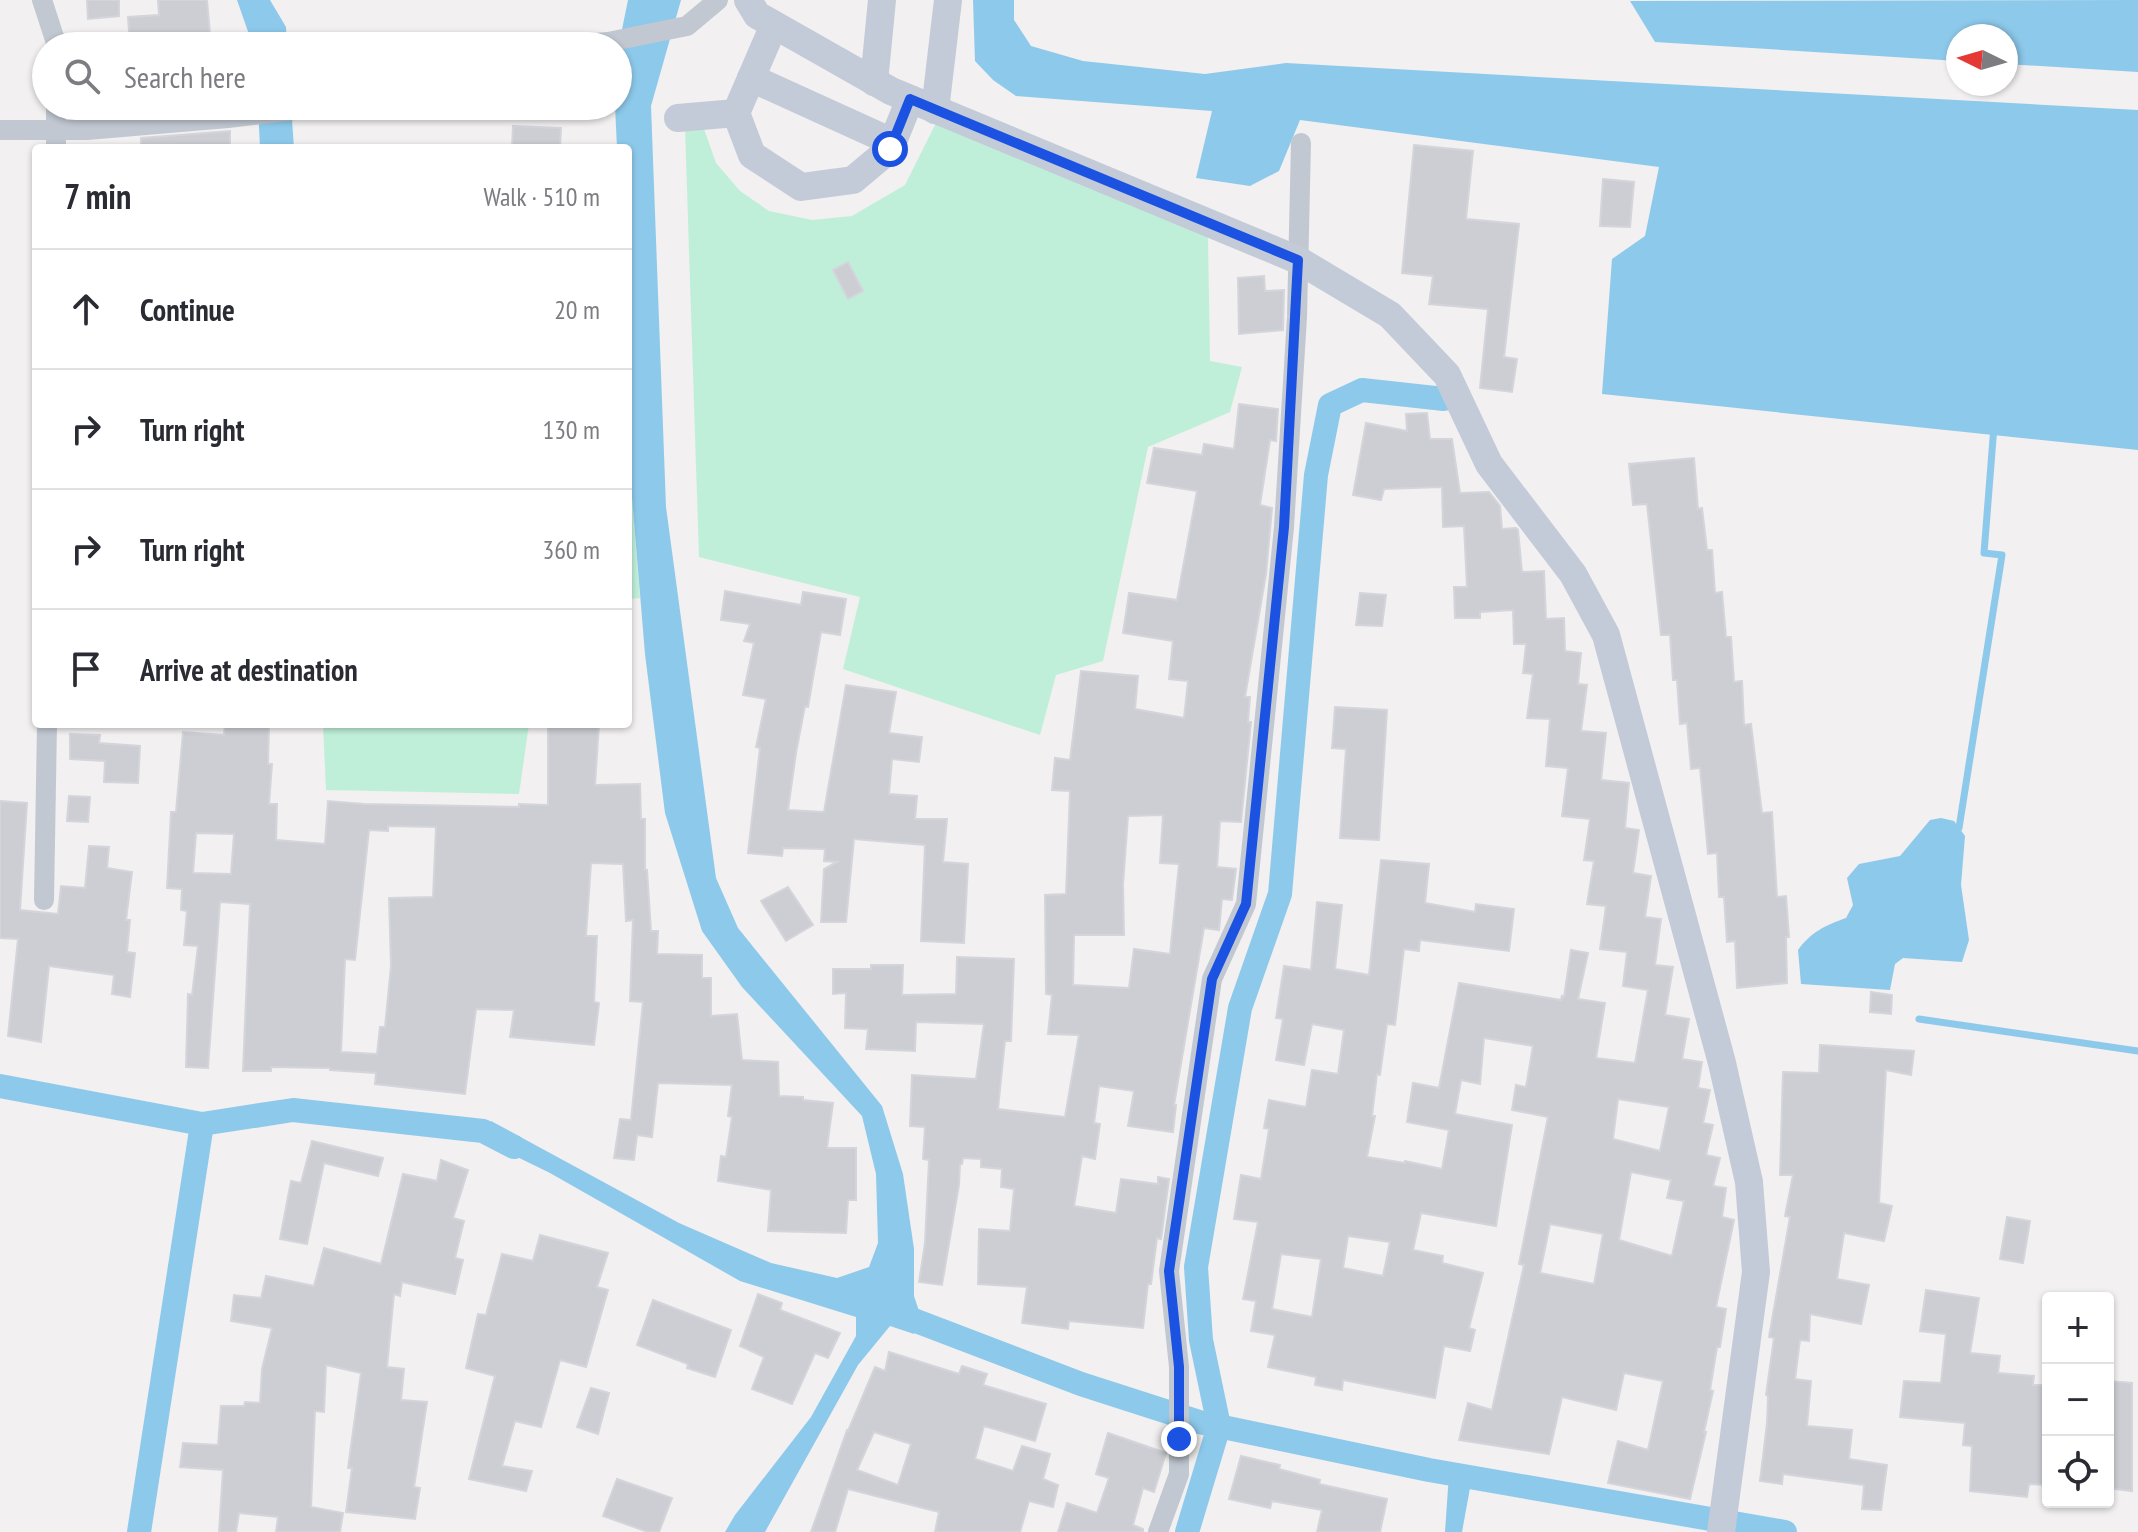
<!DOCTYPE html>
<meta charset="utf-8">
<style>
body{margin:0;font-family:"PT Sans Narrow",sans-serif;background:#f2f2f3;color:#2b2b33}
.controls{position:absolute;right:24px;bottom:24px;display:grid;overflow:hidden;border-radius:8px;box-shadow:0 2px 6px #0004}
.controls button{width:72px;height:72px;display:grid;place-items:center;padding:0;border:0;border-bottom:2px solid #e1e1e2;background:#fff;color:#2b2b33;font:40px sans-serif}
.compass{position:absolute;left:1946px;top:24px;width:72px;height:72px;border-radius:50%;background:#fff;box-shadow:0 2px 6px #0004;rotate:275deg}
.stop{position:absolute;width:24px;height:24px;margin:-18px;border:6px solid #1b52e1;border-radius:50%;background:#fff}
.stop.end{background:#1b52e1;border-color:#fff;box-shadow:0 2px 8px #0008}
.list{margin:0;padding:0;list-style:none}
h2{display:flex;justify-content:space-between;align-items:center;height:104px;margin:0;padding:0 32px;font-size:34px}
h2 small{font-size:26px;font-weight:400;color:#7c7c81}
.list li{display:grid;grid-template-columns:52px 1fr auto;gap:24px;align-items:center;box-sizing:border-box;height:120px;padding:0 32px;border-top:2px solid #e1e1e2}
.list b{display:block;font-size:30px;white-space:nowrap}
.list em{font-size:26px;font-style:normal;color:#7c7c81}
.icon{flex:none;width:44px;height:44px;fill:none;stroke:currentColor;stroke-width:2;stroke-linecap:round;stroke-linejoin:round}
.map{position:relative;flex:none;width:2138px;height:1532px;overflow:hidden}
.search{position:absolute;background:#fff;box-shadow:0 2px 6px #0004;left:32px;top:32px;width:600px;height:88px;display:flex;align-items:center;gap:20px;box-sizing:border-box;padding:0 28px;border-radius:44px;color:#7c7c81;font-size:30px}
.panel{position:absolute;background:#fff;box-shadow:0 2px 6px #0004;left:32px;top:144px;width:600px;height:584px;border-radius:8px}
.map>svg:first-child{display:block}
.green{fill:#bfefd9}
.water{fill:#8dc9eb}
.lines{fill:none;stroke-linecap:round;stroke-linejoin:round}
.stream{stroke:#8dc9eb;stroke-width:7}
.canal{stroke:#8dc9eb;stroke-width:24}
.building{fill:#cdced4;stroke:#d4d5db;stroke-width:2;fill-rule:evenodd}
.street{stroke:#c1c8d2;stroke-width:20}
.secondary{stroke:#c3cad8;stroke-width:28}
.route{stroke:#1b52e1;stroke-width:10}
</style>
<div class="map">
<svg width="2138" height="1532" viewBox="0 0 2138 1532">
<rect width="100%" height="100%" fill="#f2f0f0"/>
<g class="green">
<path d="M936 123 1208 237 1210 361 1242 367 1230 412 1148 447 1103 661 1056 675 1040 735 843 669 860 597 699 557 685 127 703 126 716 163 740 191 769 211 812 220 852 216 905 185Z"/>
<path d="M628 442 640 598 628 599Z"/>
<path d="M323 724H529L519 794 326 790Z"/>
</g>
<g class="water">
<path d="M237 0H270L286 27 287 46H253Z"/>
<path d="M628 0H681L651 106 666 507 716 878 738 928 882 1106 903 1174 914 1249V1296L921 1317 914 1334 890 1326 858 1365 765 1532H725L735 1515 811 1417 856 1336V1317L740 1281 550 1173 482 1140 491 1121 679 1223 771 1263 837 1278 869 1267 878 1243 876 1174 862 1116 742 987 702 931 665 813 645 654 628 449V148H617L615 106H618V49Z"/>
<path d="M973 0H1014V20L1031 46 1083 61 1205 74 1286 63 2138 110V450L1602 394 1612 259 1645 236 1659 167 1300 120 1279 171 1250 186 1196 178 1212 111 1016 96 993 80 975 61Z"/>
<path d="M2138 0V72L2006 64V36H1958V61L1655 42 1630 1Z"/>
<path d="M258 106H291L294 148H260Z"/>
<path d="M1941 818 1954 821 1965 836 1961 885 1969 940 1962 962 1903 958 1895 964 1890 990 1801 984 1798 950C1811 932 1826 925 1846 918L1853 905 1847 878 1859 864 1900 856 1930 820Z"/>
<path d="M1449 1474 1472 1477 1462 1532H1445Z"/>
</g>
<g class="lines">
<g class="stream">
<path d="M1959 828 2002 555 1984 553 1994 426"/>
<path d="M1919 1019 2138 1051"/>
</g>
<g class="canal">
<path d="M0 1086 202 1124 139 1532"/>
<path d="M202 1124 293 1110 483 1131 514 1147"/>
<path d="M890 1311 1081 1384 1199 1422 1429 1470 1785 1532"/>
<path d="M1187 1532 1219 1426 1201 1340 1196 1267 1240 1008 1280 894 1316 475 1330 405 1362 390 1444 399"/>
</g>
</g>
<g class="building">
<path d="M87 0H119V16L88 19Z"/>
<path d="M158 0H207L211 46H130L128 17 159 15Z"/>
<path d="M141 106H216L141 112Z"/>
<path d="M513 126 561 128 560 148H512Z"/>
<path d="M230 131V148H141V138Z"/>
<path d="M1414 145 1473 151 1466 219 1519 224 1504 357 1517 359 1512 392 1480 388 1488 309 1429 304 1433 276 1402 273Z"/>
<path d="M1603 179 1634 182 1630 227 1600 226Z"/>
<path d="M848 262 863 291 848 299 833 270Z"/>
<path d="M1264 276 1265 291 1284 290 1283 330 1239 334 1238 278Z"/>
<path d="M1239 404 1278 409 1276 441 1270 440 1260 505 1272 508 1266 574 1245 697H1250L1248 722H1251L1241 822 1220 821 1217 867 1236 869 1232 900 1222 899 1219 930 1204 928 1174 1105H1176L1173 1132 1128 1126 1134 1091 1099 1086 1094 1123 1100 1124 1095 1159 1082 1156 1074 1206 1116 1213 1121 1179 1158 1184V1177L1169 1179 1161 1239 1157 1238 1151 1284H1148L1143 1328 1069 1321 1068 1329 1022 1323 1027 1287 978 1284 979 1229 1010 1231 1014 1189 1001 1187 1002 1169 981 1167V1159L963 1158 962 1164H960L959 1185 942 1285 919 1282 925 1243 929 1160 923 1159 925 1127 910 1126 912 1075 976 1079 984 1024 916 1022 915 1051 866 1049 868 1029 845 1028 846 993 833 994V969H871V965H903L902 995 956 994 957 957 1014 959 1011 1041H1005L998 1109 1065 1117 1079 1035 1048 1034 1052 995 1046 994 1045 895 1066 894 1070 791 1052 790 1055 758 1070 760 1081 671 1138 676 1135 709 1184 718 1188 681 1169 679 1173 641 1123 633 1129 593 1177 600 1197 491 1147 483 1154 448 1202 455 1204 444 1234 449ZM1163 815 1160 863 1179 864 1170 954 1134 949 1129 988 1073 985 1074 935H1124L1123 884 1128 816Z"/>
<path d="M1427 413 1430 439H1452L1460 493 1489 492 1500 506 1502 529 1516 528 1518 530 1522 572 1544 571 1546 619 1564 618 1565 651 1581 653 1578 684 1587 685 1581 731 1606 733 1601 780 1629 783 1625 828 1639 830 1633 873 1651 876 1645 917 1661 919 1655 965 1673 967 1665 1015 1689 1019 1682 1059 1702 1062 1698 1088 1710 1090 1703 1123 1713 1125 1706 1155 1720 1158 1713 1186 1726 1188 1722 1217 1734 1220 1716 1307 1726 1309 1720 1347H1717L1710 1390 1713 1391 1704 1432H1706L1690 1499 1608 1483 1618 1441 1648 1450 1663 1381 1624 1373 1616 1410 1562 1397 1549 1454 1459 1440 1468 1403 1492 1410 1524 1265 1519 1264 1548 1117 1512 1110 1516 1085 1526 1087 1533 1046 1484 1038 1480 1084 1461 1080 1455 1114 1512 1125 1496 1226 1421 1213 1413 1250 1443 1256 1442 1263 1483 1273 1469 1328 1475 1330 1470 1351 1444 1346 1435 1398 1343 1380 1342 1390 1315 1385 1316 1377 1268 1367 1275 1335 1251 1331 1256 1301 1243 1299 1258 1222 1234 1219 1241 1175 1261 1179 1269 1129 1264 1128 1269 1100 1306 1107 1312 1070 1338 1074 1344 1030 1312 1024 1304 1065 1276 1060 1283 1019 1276 1018 1284 966 1311 970 1317 902 1342 905 1335 969 1369 975 1381 860 1429 864 1425 903 1475 912 1476 904 1514 909 1509 951 1420 940 1419 951 1404 949 1395 1025 1387 1024 1380 1075 1377 1074 1372 1116H1375L1367 1157 1405 1163V1161L1442 1169 1449 1130 1407 1122 1413 1083 1439 1088 1459 983 1561 1000 1562 996 1564 997 1571 950 1588 953 1578 999 1605 1003 1596 1058 1635 1063 1648 990 1623 986 1627 952 1600 949 1606 906 1587 904 1594 861 1584 860 1590 819 1562 816 1568 768 1546 766 1550 719 1527 718 1533 674 1523 673 1526 644H1514L1513 610 1480 612V618H1455L1454 587H1467L1464 526 1443 527 1442 487 1384 489 1381 500 1353 495 1366 423 1407 431 1406 414ZM1618 1099 1669 1107 1660 1151 1613 1139ZM1631 1172 1671 1180 1667 1198 1684 1201 1672 1256 1619 1240ZM1550 1224 1603 1234 1594 1284 1540 1273ZM1348 1236 1390 1242 1383 1276 1343 1268ZM1281 1254 1321 1259 1312 1317 1272 1309Z"/>
<path d="M1694 458 1698 509 1702 508 1707 550H1712L1715 593 1722 592 1726 637H1731L1734 682 1742 681 1744 725 1751 724 1762 813 1772 812 1777 897 1786 896 1789 937H1786L1787 983 1737 988 1735 941 1727 942 1724 897H1719L1717 853 1708 854 1700 768 1691 769 1687 723 1680 724 1677 680H1673L1670 635H1661L1647 504 1633 505 1629 464Z"/>
<path d="M725 591 801 605 803 592 846 599 840 635 821 632 808 707 805 706 796 753 788 810 824 812 846 685 896 692 889 733 922 737 919 762 892 759 889 794 917 796 915 819H947L943 862 968 864 964 943 921 941 925 845 854 839 846 922H821L824 869 837 862 824 861 825 849 783 848 782 856 748 853 760 748 756 747 766 699 743 695 754 643 744 641 750 624 721 620Z"/>
<path d="M1360 593 1386 595 1382 626 1356 625Z"/>
<path d="M1335 707 1387 710 1379 840 1340 838 1346 749 1332 748Z"/>
<path d="M225 724H269L268 764H272L269 804H277L276 840 325 844 328 801 364 804 519 807V804L548 805V724H599L595 785 640 784 641 819H645V870H647L651 931H658L657 954 702 955V978H711V1016L737 1014 742 1060 778 1062 779 1096 803 1097V1100L833 1103 827 1148H856V1200H848L846 1233 768 1231 771 1190 718 1181 721 1156 726 1157 732 1117 728 1116 732 1085 658 1083 652 1137 637 1135 634 1160 614 1158 620 1119 631 1120 643 1002 630 1001 633 920 626 921 623 864 591 863 586 936H597L594 1002 599 1003 594 1045 510 1037 514 1010 476 1009 465 1094 375 1084 376 1073 330 1070V1068L271 1067V1071H243L250 904 220 902 208 1068 186 1067 188 994 192 995 198 946 184 945 187 911 181 910 182 889 167 888 171 812H176L183 732 224 735ZM388 826 436 827 433 897 389 898 391 966 385 1027H380L377 1054 341 1052 345 959 355 960 369 830 388 831ZM196 833 234 834 231 874 193 873Z"/>
<path d="M70 734 100 735 99 743 140 746 138 783 104 782 105 761 70 759Z"/>
<path d="M69 796 90 797 88 822 67 821Z"/>
<path d="M0 801 27 803 20 910 58 914 61 886 85 888 89 846 109 847 107 868 132 872 126 920H130L127 952 135 953 130 997 112 994 114 975 49 966 41 1042 8 1036 18 939 0 938Z"/>
<path d="M788 887 813 925 786 941 761 901Z"/>
<path d="M1871 992 1892 995 1891 1014 1870 1012Z"/>
<path d="M1820 1045 1914 1051 1911 1075 1886 1070 1879 1203 1892 1206 1884 1241 1844 1233 1837 1279 1869 1285 1861 1324 1810 1314 1809 1341 1800 1340 1795 1379 1811 1381 1807 1426 1852 1430 1849 1459 1887 1465 1881 1510 1862 1509 1864 1485 1783 1474 1782 1484 1760 1481 1767 1423 1768 1396 1766 1395 1774 1338 1769 1337 1790 1217 1785 1216 1793 1175H1780L1783 1072 1819 1073Z"/>
<path d="M312 1141 383 1158 378 1176 324 1163 307 1244 280 1239 291 1181 301 1183Z"/>
<path d="M441 1160 468 1170 453 1218 464 1221 455 1258 463 1260 455 1294 402 1282 400 1296 394 1294 387 1367 404 1369 401 1400 427 1402 414 1487 420 1488 415 1519 346 1512 352 1468H348L361 1373 326 1365 324 1412 315 1411 311 1507 343 1513 340 1532H276L278 1517 239 1513 236 1532H219L223 1470 180 1467 183 1443 218 1445 221 1406H244L245 1402 260 1403 262 1369 272 1328 231 1321 234 1295 261 1298 266 1276 314 1286 324 1248 381 1264 403 1174 437 1181Z"/>
<path d="M2007 1217 2030 1221 2023 1263 2000 1259Z"/>
<path d="M540 1235 608 1253 597 1287 608 1290 586 1367 560 1360 541 1427 515 1421 502 1466 532 1471 526 1491 469 1479 495 1376 466 1368 478 1314 486 1315 502 1254 533 1261Z"/>
<path d="M1926 1290 1979 1298 1970 1353 2000 1356 1998 1373 2034 1376 2033 1385H2048V1485L2029 1484 2027 1497 1970 1491 1972 1446 1963 1445 1965 1423 1900 1417 1904 1381 1941 1383 1946 1334 1920 1331Z"/>
<path d="M758 1294 782 1303 780 1310 840 1333 828 1358 815 1353 792 1404 752 1389 764 1357 740 1346Z"/>
<path d="M653 1300 731 1330 715 1377 687 1368 688 1364 637 1345Z"/>
<path d="M889 1352 959 1374 962 1366 987 1374 983 1385 1046 1404 1035 1441 984 1426 975 1459 1013 1471 1022 1446 1050 1454 1043 1479 1058 1485 1053 1507 1029 1501 1020 1532H935L939 1512 848 1489 835 1532H811L847 1430 848 1431 875 1367 885 1371ZM874 1432 911 1444 898 1485 857 1470Z"/>
<path d="M2108 1381 2132 1383V1491L2108 1488Z"/>
<path d="M591 1388 609 1393 598 1434 577 1427Z"/>
<path d="M1108 1433 1166 1453 1154 1492 1143 1488 1133 1525 1143 1529V1532H1058L1067 1503 1097 1513 1109 1478 1096 1474Z"/>
<path d="M1241 1456 1280 1465 1279 1469 1320 1480 1319 1484 1387 1499 1380 1532H1317L1322 1510 1272 1501 1270 1508 1229 1499Z"/>
<path d="M617 1479 672 1498 659 1532H648L603 1516Z"/>
</g>
<g class="lines">
<g class="street">
<path d="M42 0 57 46"/>
<path d="M557 46 608 42 687 26 718 0"/>
<path d="M0 130H87L228 118 327 106"/>
<path d="M56 148V106"/>
<path d="M44 900 47 724"/>
<path d="M1158 1532 1179 1474V1367L1169 1271 1212 979 1246 904 1284 527 1297 317 1301 143"/>
</g>
<g class="secondary">
<path d="M748 0 757 15 891 91 1298 260 1390 315 1447 375 1489 464 1573 574 1606 635 1722 1063 1749 1182 1756 1272 1721 1532"/>
<path d="M774 25 736 113 752 155 801 187 853 180 890 149 910 99"/>
<path d="M751 78 892 142"/>
<path d="M874 82 882 0"/>
<path d="M935 110 948 0"/>
<path d="M678 118 736 113"/>
</g>
</g>
<g class="lines">
<path class="route" d="M890 149 910 99 1298 260 1284 527 1246 904 1212 979 1169 1271 1179 1367V1439"/>
</g>
</svg>
<div class="controls">
<button>+</button>
<button>−</button>
<button><svg class="icon" aria-label="locate" viewBox="0 0 24 24"><circle cx="12" cy="12" r="6"/><path d="M12 2v4M12 18v4M2 12h4M18 12h4"/></svg></button>
</div>
<svg class="compass" viewBox="-18 -18 36 36"><path d="M0-13l5 13h-10z" fill="#e53935"/><path d="M0 13l5-13h-10z" fill="#7c7c81"/></svg>
<div class="stop" style="left:890px;top:149px"></div>
<div class="stop end" style="left:1179px;top:1439px"></div>
<div class="search"><svg class="icon" aria-label="search" viewBox="0 0 24 24"><circle cx="10" cy="10" r="6"/><path d="M15 15l6 6"/></svg>Search here</div>
<section class="panel">
<h2>7 min<small>Walk · 510 m</small></h2>
<ul class="list">
<li><svg class="icon" aria-label="ahead" viewBox="0 0 24 24"><path d="M12 20V5M6 11l6-6 6 6"/></svg><div><b>Continue</b></div><em>20 m</em></li>
<li><svg class="icon" aria-label="right" viewBox="0 0 24 24"><path d="M7 20v-9h11M14 6l5 5-5 5"/></svg><div><b>Turn right</b></div><em>130 m</em></li>
<li><svg class="icon" aria-label="right" viewBox="0 0 24 24"><path d="M7 20v-9h11M14 6l5 5-5 5"/></svg><div><b>Turn right</b></div><em>360 m</em></li>
<li><svg class="icon" aria-label="arrive" viewBox="0 0 24 24"><path d="M6 21V4h12l-3 4 3 4H6"/></svg><div><b>Arrive at destination</b></div></li>
</ul>
</section>
</div>
